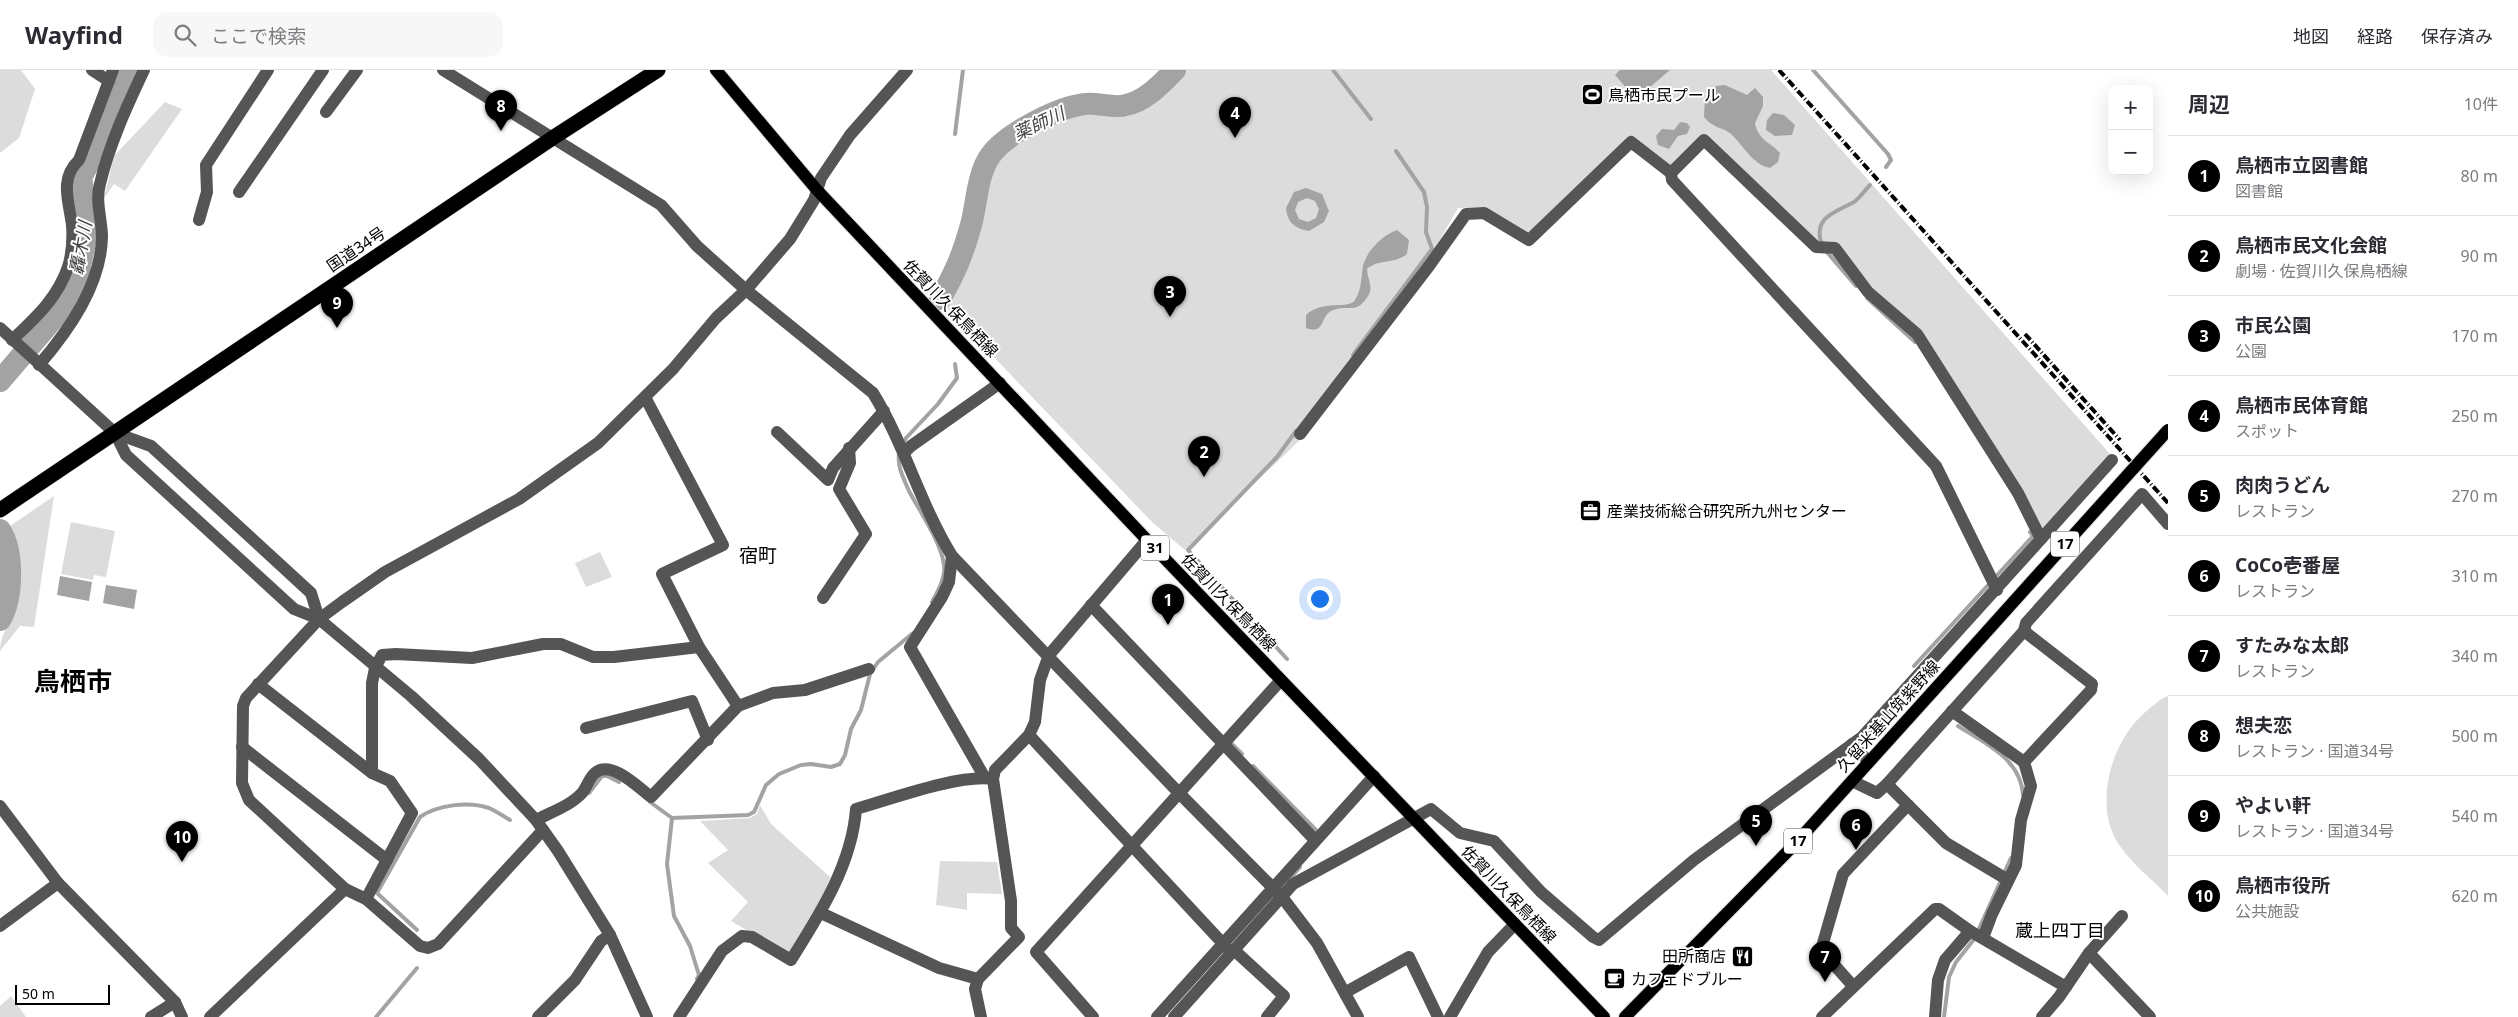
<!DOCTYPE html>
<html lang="ja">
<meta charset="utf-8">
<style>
body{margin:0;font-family:"Noto Sans","Noto Sans JP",sans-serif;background:#f7f7f7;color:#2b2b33}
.controls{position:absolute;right:15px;top:15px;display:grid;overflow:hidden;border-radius:10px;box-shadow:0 5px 20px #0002}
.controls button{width:45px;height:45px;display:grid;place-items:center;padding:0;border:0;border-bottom:1px solid #e1e1e2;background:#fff;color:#2b2b33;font:25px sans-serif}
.scale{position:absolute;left:15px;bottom:12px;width:95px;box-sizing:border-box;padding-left:5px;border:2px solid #000;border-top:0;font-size:14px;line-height:18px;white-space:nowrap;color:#000;-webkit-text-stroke:4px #fff;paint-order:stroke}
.you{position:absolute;left:1319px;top:528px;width:18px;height:18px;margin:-12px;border:4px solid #fff;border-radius:50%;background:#1a73e8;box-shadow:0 0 0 8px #1a73e833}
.badge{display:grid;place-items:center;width:32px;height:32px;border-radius:50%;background:#000;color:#fff;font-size:16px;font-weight:700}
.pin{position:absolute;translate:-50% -41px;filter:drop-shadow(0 1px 2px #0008)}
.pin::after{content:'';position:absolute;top:26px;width:18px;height:15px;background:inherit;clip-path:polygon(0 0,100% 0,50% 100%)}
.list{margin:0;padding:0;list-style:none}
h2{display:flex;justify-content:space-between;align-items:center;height:65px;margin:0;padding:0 20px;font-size:21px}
h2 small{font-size:16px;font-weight:400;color:#7c7c81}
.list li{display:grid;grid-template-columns:32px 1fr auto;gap:15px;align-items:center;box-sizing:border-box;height:80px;padding:0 20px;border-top:1px solid #e1e1e2}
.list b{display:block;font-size:19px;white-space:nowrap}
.list p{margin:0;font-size:16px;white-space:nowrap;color:#7c7c81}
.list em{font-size:16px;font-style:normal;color:#7c7c81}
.icon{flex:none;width:28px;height:28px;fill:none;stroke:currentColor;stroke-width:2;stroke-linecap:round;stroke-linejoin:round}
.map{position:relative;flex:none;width:2168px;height:947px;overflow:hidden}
header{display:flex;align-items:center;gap:30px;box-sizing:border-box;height:70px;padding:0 25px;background:#fff;border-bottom:1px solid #e1e1e2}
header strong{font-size:24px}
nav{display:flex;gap:28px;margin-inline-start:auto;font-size:18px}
.search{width:350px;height:45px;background:#f7f7f7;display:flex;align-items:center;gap:12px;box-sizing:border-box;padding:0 18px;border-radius:15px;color:#7c7c81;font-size:19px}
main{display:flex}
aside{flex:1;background:#fff}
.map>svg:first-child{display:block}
.green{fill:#dcdcdc}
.water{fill:#a3a3a3;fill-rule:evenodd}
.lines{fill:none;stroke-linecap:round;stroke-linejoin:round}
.stream{stroke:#a3a3a3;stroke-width:4}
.river{stroke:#a3a3a3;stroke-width:22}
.major-casing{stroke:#dbdbdb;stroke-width:14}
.highway-casing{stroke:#dbdbdb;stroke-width:16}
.minor{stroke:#555;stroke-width:12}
.major{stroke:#000;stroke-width:12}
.highway{stroke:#000;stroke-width:15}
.rail{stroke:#000;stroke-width:4;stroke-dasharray:8 2.5 1 2.5;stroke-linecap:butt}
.major-bridge-casing{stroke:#dbdbdb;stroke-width:14;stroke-linecap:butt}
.major-bridge{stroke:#000;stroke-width:12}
.labels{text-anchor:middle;stroke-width:4;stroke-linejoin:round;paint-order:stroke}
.shield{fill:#fff;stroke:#4c4c4c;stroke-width:1}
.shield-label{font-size:15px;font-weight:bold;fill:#000}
.poi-label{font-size:16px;fill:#000;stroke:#fff;text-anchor:start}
.street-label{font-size:16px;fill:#000;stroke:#fff}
.water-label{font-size:18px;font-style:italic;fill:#444;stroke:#fff}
.neighbourhood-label{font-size:18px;fill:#000;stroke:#fff}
.quarter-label{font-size:19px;fill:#000;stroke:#fff}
.town-label{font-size:26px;font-weight:bold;fill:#000;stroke:#fff}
</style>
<header>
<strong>Wayfind</strong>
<div class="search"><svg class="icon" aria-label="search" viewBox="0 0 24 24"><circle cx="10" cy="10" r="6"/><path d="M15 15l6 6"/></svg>ここで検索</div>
<nav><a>地図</a><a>経路</a><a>保存済み</a></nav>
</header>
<main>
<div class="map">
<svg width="2168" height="947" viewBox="0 0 2168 947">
<rect width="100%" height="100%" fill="#fff"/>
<g class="green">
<path d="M0 0H21L35 19 19 68 0 83Z"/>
<path d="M1180 0H1771L2110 384 2042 461 1920 261 1881 230 1836 174 1815 171 1704 64 1673 96H1668L1631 66 1536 159 1525 163 1484 137 1458 138 1426 194 1294 365 1300 370 1185 480 1153 453 942 233 965 192 991 100 998 82 1006 71 1022 61 1080 41 1126 44 1143 35Z"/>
<path d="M165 32 182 39 125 121 114 114 104 128 114 86Z"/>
<path d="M54 426 34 557 20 556 0 581C0 562 16 546 18 526 22 503 15 478 10 456Z"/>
<path d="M71 452 115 461 106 507 94 505 93 510 61 504Z"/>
<path d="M600 482 612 507 586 517 575 493Z"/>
<path d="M2168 626V826C2153 810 2133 795 2120 776 2091 736 2112 667 2149 639 2155 634 2161 628 2168 626Z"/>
<path d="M760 735 771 754 830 807 823 831 789 885 731 851 748 832 708 793 728 780 700 751 750 748 757 744Z"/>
<path d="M940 791 997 792 1002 824 967 823V840L936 835Z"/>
<path d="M11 926 26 947H0V936Z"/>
</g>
<g class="water">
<path d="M1620 0H1670L1636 29 1615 5Z"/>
<path d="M1725 15 1747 25 1755 18 1763 27V36L1755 53C1758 70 1770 72 1780 83L1778 92 1770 98C1752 94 1744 76 1731 64 1723 57 1714 59 1704 47L1705 27 1716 16Z"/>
<path d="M1773 43 1784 45 1795 55 1792 65 1775 66 1766 60 1767 50Z"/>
<path d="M1680 52 1687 53 1690 57 1687 64 1678 66 1669 79 1658 75 1656 66 1662 59 1674 60Z"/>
<path d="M1306 118 1322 124 1329 141 1324 152 1309 161C1295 159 1287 152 1286 138L1294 122ZM1307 128 1315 131 1319 139 1316 148 1308 152 1299 149 1295 140 1298 132Z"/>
<path d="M1397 160 1409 170 1407 184C1395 194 1378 189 1367 199 1367 208 1374 217 1368 226 1356 246 1347 233 1331 241 1320 247 1325 265 1306 258V245C1323 229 1349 240 1355 230 1362 219 1361 207 1363 196 1367 180 1383 165 1397 160Z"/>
<path d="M60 506 92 512 89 531 57 525Z"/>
<path d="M106 515 137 520 134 539 103 533Z"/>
</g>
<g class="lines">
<g class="stream">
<path d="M1333 0 1371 49"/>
<path d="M1813 0 1888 84 1891 90 1886 97"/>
<path d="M955 64 963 0"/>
<path d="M1822 176C1812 147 1834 143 1854 132 1860 128 1865 120 1870 115"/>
<path d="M1826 181 1856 216"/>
<path d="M1867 228 1915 272"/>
<path d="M1353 285 1432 179 1426 162 1427 137 1424 122 1396 81"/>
<path d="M903 375 906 368 938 334 957 308 955 294"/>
<path d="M899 384C897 397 904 409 909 421 920 442 941 472 944 495 946 507 938 521 932 532"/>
<path d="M1287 589 1188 480 1277 387 1296 361"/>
<path d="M1914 596 2033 466 2030 462"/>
<path d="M1958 656C1985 673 2021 689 2023 725"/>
<path d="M1231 673 1242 684"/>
<path d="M1253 696 1317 761"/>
<path d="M589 723 602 706H607L619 712"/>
<path d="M650 732 672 748 748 745 754 742 766 715 779 704 801 695 811 694 831 697 840 694 845 685 851 659 861 640 870 604 878 592 913 563"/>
<path d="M672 748 667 794 674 846 690 876 699 905 697 909"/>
<path d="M1289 810 1300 797"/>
<path d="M417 860 377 823 420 747C437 735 468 731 489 738 496 741 503 746 510 750"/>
<path d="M1978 861 2011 788"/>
<path d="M376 947 417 898"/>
<path d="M1944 947 1949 907 1956 892 1975 868"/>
</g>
<g class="river">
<path d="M940 229C955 203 963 184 971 155 977 133 977 105 990 86 1005 64 1058 37 1085 34 1098 32 1113 39 1126 35 1146 31 1162 13 1175 0"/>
<path d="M0 311 60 241 78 206 89 153 81 108 93 85 127 0"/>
<path d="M0 460C14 481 13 529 0 550"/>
</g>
<defs>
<g id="major">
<path d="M716 0 817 120 1147 470 1604 947"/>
<path d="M1625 947 1794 775 1963 588"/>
</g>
<path id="highway" d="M0 440 554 67 658 0"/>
</defs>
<use href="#major" class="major-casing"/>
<use href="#highway" class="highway-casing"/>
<g class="minor">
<path d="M92 0 109 11"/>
<path d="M443 0 661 135 697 176 746 220 873 323C905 375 920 434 952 486L1179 723 1282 827 1317 873 1358 947"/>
<path d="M326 42 357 0"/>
<path d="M239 122 323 0"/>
<path d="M199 150 207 122 206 95 268 0"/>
<path d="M0 258 115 363 126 385 294 539 319 549 411 626 479 689 536 750 558 781 610 865 647 947"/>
<path d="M12 270C35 248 57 229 68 197 72 184 73 169 72 155 69 131 59 109 79 90L113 0"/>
<path d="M39 295C69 260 101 215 102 167 102 150 95 131 100 114 109 75 127 36 144 0"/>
<path d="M777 362 828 410 833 398 884 341"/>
<path d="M115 363 151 376 311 523 319 549"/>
<path d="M1300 364 1429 196 1466 144 1484 143 1529 170 1631 72 1671 103 1672 110 1936 396 1997 520"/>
<path d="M904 383 911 376 1000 313"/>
<path d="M2041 469 2112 390"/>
<path d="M952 486 949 512 942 527 910 577 985 708"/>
<path d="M823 528 866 464 839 419 850 393 849 378"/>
<path d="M1091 535 1315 770"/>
<path d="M258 614 372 703 390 711 412 743 366 829"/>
<path d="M738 636 773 623 805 620 869 599"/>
<path d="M1952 641 2024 692 2091 620 2092 614 2024 561"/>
<path d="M586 658 692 631 708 670"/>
<path d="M1029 665 1228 879"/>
<path d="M1852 674 1869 692"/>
<path d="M242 677 387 790"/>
<path d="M372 703V613L375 598 382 585 396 584 472 588 543 574H561L593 587H614L699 577"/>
<path d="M1852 711 1877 723 1887 714 2024 561 2026 553 2142 424 2168 454"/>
<path d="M1908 735 1946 773 2008 810"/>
<path d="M0 736 58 813 175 932 182 947"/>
<path d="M536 750C551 742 570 736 582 723 587 717 589 708 595 703 611 689 639 718 651 727L738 636 699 577 662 504 723 475 645 327"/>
<path d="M543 760 438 874 428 878 420 876 366 829 345 819 249 730 242 713 243 636 246 628 319 549 342 532 385 502 519 429 598 373 673 299 716 248 746 220 790 169 814 130 821 108 850 65 907 0"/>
<path d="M821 843 939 898 978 909"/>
<path d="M0 856 58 813"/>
<path d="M1983 868 1992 844 2016 795 2021 750 2031 716 2024 692"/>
<path d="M1234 880 1284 926 1267 947"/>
<path d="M2089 883 2122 846"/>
<path d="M1853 916 1821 880 1843 804 1908 735 1887 714"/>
<path d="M1346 922 1409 887 1438 947"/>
<path d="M151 947 175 932"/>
<path d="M210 947 345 819"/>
<path d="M538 947 575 910 601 871 610 865"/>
<path d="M679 947 722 881 742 866 752 867 791 890C820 844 852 794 856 739 891 729 959 704 993 709"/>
<path d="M981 947 975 919 978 909 1019 867 1011 858V831L993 709 995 700 1029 665 1035 652 1040 610 1049 585 1147 470"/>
<path d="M1093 947 1036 882 1281 610"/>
<path d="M1157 947 1374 706"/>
<path d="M1174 947 1293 814 1431 739 1460 763 1494 771 1541 822 1593 867 1599 870 1694 790 1862 667 2041 469 2018 423 1917 264 1868 222 1835 178 1816 177 1704 70 1671 103"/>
<path d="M1450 947 1488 882 1515 854"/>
<path d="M1822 947 1935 839H1939L1970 861 2066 917"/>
<path d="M1935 947 1938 910 1945 890 1970 861"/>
<path d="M2042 947 2059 927 2089 883 2150 947"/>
</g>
<use href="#major" class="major"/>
<use href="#highway" class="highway"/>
<g class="rail">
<path d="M1779 0 2168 433"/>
<path d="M2025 264 2120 370"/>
</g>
<defs>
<path id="major-bridge" d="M1963 588 2168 360"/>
</defs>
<use href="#major-bridge" class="major-bridge-casing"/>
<use href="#major-bridge" class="major-bridge"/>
</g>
<defs>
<symbol id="stadium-square" viewBox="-11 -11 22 22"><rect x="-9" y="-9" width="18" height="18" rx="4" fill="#000" stroke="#fff"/><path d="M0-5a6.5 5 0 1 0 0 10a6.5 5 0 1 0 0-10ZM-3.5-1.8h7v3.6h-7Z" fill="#fff"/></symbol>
<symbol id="office-square" viewBox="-11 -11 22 22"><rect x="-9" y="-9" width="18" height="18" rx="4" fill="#000" stroke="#fff"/><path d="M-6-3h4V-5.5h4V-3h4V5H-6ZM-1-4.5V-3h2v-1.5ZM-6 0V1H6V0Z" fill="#fff"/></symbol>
<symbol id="restaurant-square" viewBox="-11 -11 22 22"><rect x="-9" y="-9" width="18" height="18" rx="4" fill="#000" stroke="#fff"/><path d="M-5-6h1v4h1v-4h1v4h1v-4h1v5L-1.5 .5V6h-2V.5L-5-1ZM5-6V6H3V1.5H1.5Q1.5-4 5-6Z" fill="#fff"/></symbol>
<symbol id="cafe-square" viewBox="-11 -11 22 22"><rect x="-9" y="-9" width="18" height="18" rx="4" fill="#000" stroke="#fff"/><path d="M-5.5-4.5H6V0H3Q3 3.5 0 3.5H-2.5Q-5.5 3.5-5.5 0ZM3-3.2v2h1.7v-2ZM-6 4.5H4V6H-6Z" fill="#fff"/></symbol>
</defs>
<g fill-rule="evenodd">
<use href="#stadium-square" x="1580" y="12" width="25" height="25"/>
<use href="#office-square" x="1578" y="428" width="25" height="25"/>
<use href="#restaurant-square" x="1730" y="874" width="25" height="25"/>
<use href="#cafe-square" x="1602" y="896" width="25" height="25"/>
</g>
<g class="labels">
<g class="shield">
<rect x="2051" y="461.5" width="28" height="25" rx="4"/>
<rect x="1141" y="465.5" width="28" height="25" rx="4"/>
<rect x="1784" y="758.5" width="28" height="25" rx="4"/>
</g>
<g class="shield-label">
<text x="2065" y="479">17</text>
<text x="1155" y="483">31</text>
<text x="1798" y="776">17</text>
</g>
<g class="poi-label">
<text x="1608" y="31">鳥栖市民プール</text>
<text x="1607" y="447">産業技術総合研究所九州センター</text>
<text x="1726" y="892" text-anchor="end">田所商店</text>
<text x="1631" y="915">カフェドブルー</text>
</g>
<g class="street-label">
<text transform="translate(356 179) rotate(-34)" y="6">国道34号</text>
<text transform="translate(951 238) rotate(46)" y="6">佐賀川久保鳥栖線</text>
<text transform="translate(1229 532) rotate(46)" y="6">佐賀川久保鳥栖線</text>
<text transform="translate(1888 646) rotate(-48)" y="6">久留米基山筑紫野線</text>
<text transform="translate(1509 824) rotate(46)" y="6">佐賀川久保鳥栖線</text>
</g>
<g class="water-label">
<text transform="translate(1039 54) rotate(-25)" y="6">薬師川</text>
<text transform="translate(81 178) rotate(-80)" y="6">轟木川</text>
</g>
<g class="neighbourhood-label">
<text x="2060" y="867">蔵上四丁目</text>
</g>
<g class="quarter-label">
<text x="758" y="492">宿町</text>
</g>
<g class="town-label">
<text x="73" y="621">鳥栖市</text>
</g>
</g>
</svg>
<div class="controls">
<button>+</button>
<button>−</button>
</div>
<div class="scale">50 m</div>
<div class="you"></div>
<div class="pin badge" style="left:1168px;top:555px">1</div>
<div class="pin badge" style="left:1204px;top:407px">2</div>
<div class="pin badge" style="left:1170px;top:247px">3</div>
<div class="pin badge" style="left:1235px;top:68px">4</div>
<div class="pin badge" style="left:1756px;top:776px">5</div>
<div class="pin badge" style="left:1856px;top:780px">6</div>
<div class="pin badge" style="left:1825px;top:912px">7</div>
<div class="pin badge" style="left:501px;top:61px">8</div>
<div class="pin badge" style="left:337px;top:258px">9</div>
<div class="pin badge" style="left:182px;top:792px">10</div>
</div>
<aside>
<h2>周辺<small>10件</small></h2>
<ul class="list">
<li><span class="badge">1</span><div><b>鳥栖市立図書館</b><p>図書館</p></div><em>80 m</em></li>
<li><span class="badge">2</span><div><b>鳥栖市民文化会館</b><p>劇場 · 佐賀川久保鳥栖線</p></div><em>90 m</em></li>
<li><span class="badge">3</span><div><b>市民公園</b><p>公園</p></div><em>170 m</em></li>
<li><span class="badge">4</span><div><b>鳥栖市民体育館</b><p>スポット</p></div><em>250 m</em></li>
<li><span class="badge">5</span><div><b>肉肉うどん</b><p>レストラン</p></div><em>270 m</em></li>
<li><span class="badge">6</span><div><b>CoCo壱番屋</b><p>レストラン</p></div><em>310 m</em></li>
<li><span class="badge">7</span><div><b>すたみな太郎</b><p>レストラン</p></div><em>340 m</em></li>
<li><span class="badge">8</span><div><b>想夫恋</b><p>レストラン · 国道34号</p></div><em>500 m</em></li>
<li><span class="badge">9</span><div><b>やよい軒</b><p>レストラン · 国道34号</p></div><em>540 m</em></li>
<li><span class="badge">10</span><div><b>鳥栖市役所</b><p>公共施設</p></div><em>620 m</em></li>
</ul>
</aside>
</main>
